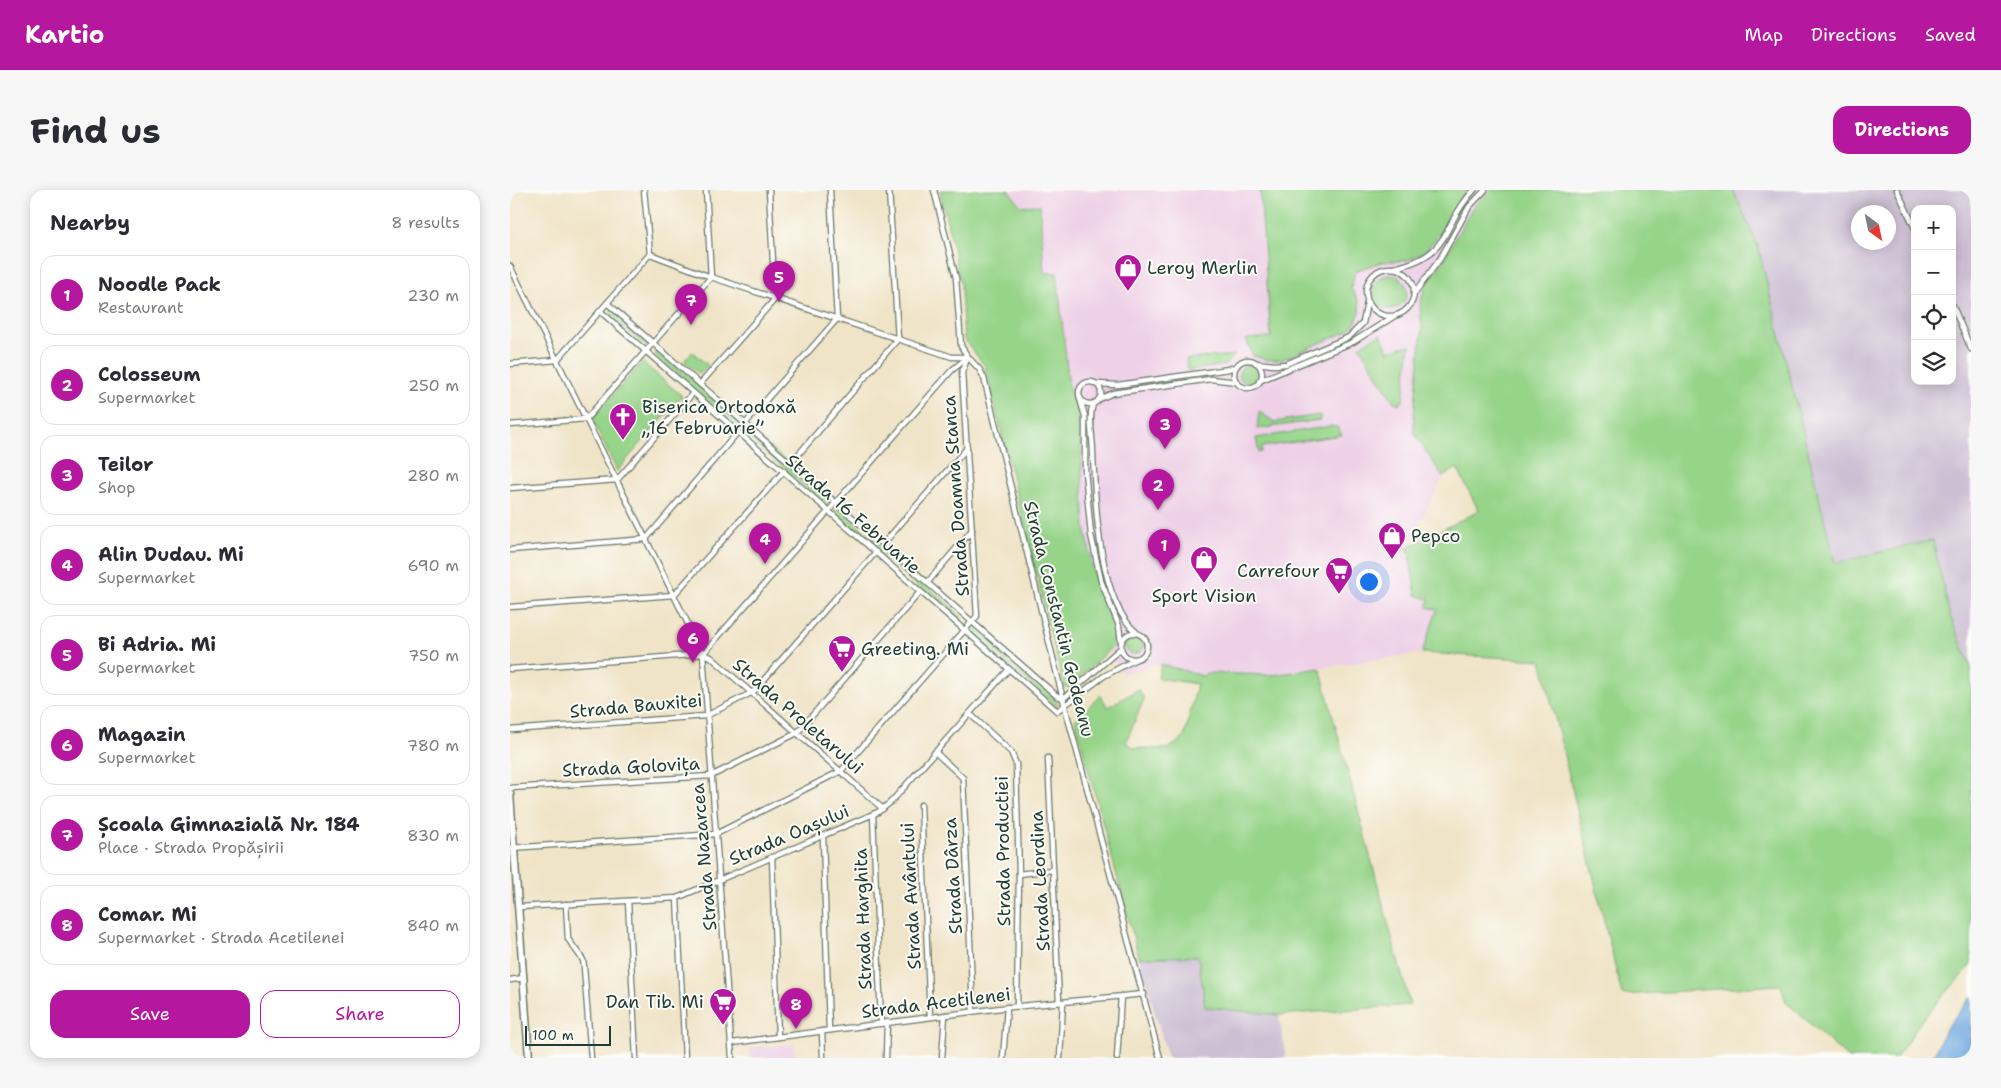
<!DOCTYPE html>
<meta charset="utf-8">
<style>
body{margin:0;font-family:"Shantell Sans",sans-serif;background:#f7f7f7;color:#2b2b33}
.controls{position:absolute;right:15px;top:15px;display:grid;overflow:hidden;border-radius:10px;box-shadow:0 2px 12px #0003}
.controls button{width:45px;height:45px;display:grid;place-items:center;padding:0;border:0;border-bottom:1px solid #e1e1e2;background:#fff;color:#2b2b33;font:25px sans-serif}
.compass{position:absolute;left:1341px;top:15px;width:45px;height:45px;border-radius:50%;background:#fff;box-shadow:0 2px 12px #0003;rotate:147deg}
.scale{position:absolute;left:15px;bottom:12px;width:86px;box-sizing:border-box;padding-left:5px;border:2px solid #1f3d34;border-top:0;font-size:14px;line-height:18px;white-space:nowrap;color:#1f3d34;-webkit-text-stroke:4px #fdfcf7;paint-order:stroke}
.you{position:absolute;left:858px;top:391px;width:18px;height:18px;margin:-12px;border:4px solid #fff;border-radius:50%;background:#1a73e8;box-shadow:0 0 0 8px #1a73e833}
.badge{display:grid;place-items:center;width:32px;height:32px;border-radius:50%;background:#b5179e;color:#fff;font-size:16px;font-weight:700}
.pin{position:absolute;translate:-50% -41px;filter:drop-shadow(0 1px 2px #0008)}
.pin::after{content:'';position:absolute;top:26px;width:18px;height:15px;background:inherit;clip-path:polygon(0 0,100% 0,50% 100%)}
.list{margin:0;padding:0;list-style:none}
h2{display:flex;justify-content:space-between;align-items:center;height:65px;margin:0;padding:0 20px;font-size:21px}
h2 small{font-size:16px;font-weight:400;color:#7c7c81}
.list li{display:grid;grid-template-columns:32px 1fr auto;gap:15px;align-items:center;box-sizing:border-box;height:80px;margin:0 10px 10px;padding:0 10px;border:1px solid #e1e1e2;border-radius:15px}
.list b{display:block;font-size:19px;white-space:nowrap}
.list p{margin:0;font-size:16px;white-space:nowrap;color:#7c7c81}
.list em{font-size:16px;font-style:normal;color:#7c7c81}
.actions{display:flex;gap:10px;padding:15px 20px}
.actions a{flex:1;padding:11px 0;border:1px solid #b5179e;border-radius:15px;text-align:center;font-size:18px;color:#b5179e}
.actions .main{background:#b5179e;color:#fff}
.icon{flex:none;width:28px;height:28px;fill:none;stroke:currentColor;stroke-width:2;stroke-linecap:round;stroke-linejoin:round}
.map{position:relative;flex:none;width:1461px;height:868px;overflow:hidden;border-radius:15px}
header{display:flex;align-items:center;gap:30px;box-sizing:border-box;height:70px;padding:0 25px;background:#b5179e;color:#fff}
header strong{font-size:24px}
nav{display:flex;gap:28px;margin-inline-start:auto;font-size:18px}
.intro{display:flex;align-items:center;justify-content:space-between;box-sizing:border-box;height:120px;padding:0 30px}
h1{margin:0;font-size:35px}
.button{padding:12px 22px;border-radius:15px;background:#b5179e;color:#fff;font-size:18px;font-weight:700}
main{display:flex;gap:30px;padding:0 30px}
aside{flex:1;background:#fff;border-radius:15px;box-shadow:0 2px 12px #0003}
.map>svg:first-child{display:block}
.built{fill:#eed0e7}
.industrial{fill:#ccbed3;fill-rule:evenodd}
.green{fill:#96d489;stroke:#5a885e}
.water{fill:#73abe2;stroke:#49748b}
.lines{fill:none;stroke-linecap:round;stroke-linejoin:round}
.street-casing{stroke:#687768;stroke-width:7}
.secondary-casing{stroke:#687768;stroke-width:9}
.street{stroke:#fff;stroke-width:4.5}
.secondary{stroke:#fff;stroke-width:6}
.labels{text-anchor:middle;stroke-width:4;stroke-linejoin:round;paint-order:stroke}
.poi-label{font-size:18px;fill:#1f3d34;stroke:#fdfcf7;text-anchor:start}
.street-label{font-size:18px;fill:#1f3d34;stroke:#fdfcf7}
</style>
<header>
<strong>Kartio</strong>
<nav><a>Map</a><a>Directions</a><a>Saved</a></nav>
</header>
<div class="intro"><h1>Find us</h1><a class="button">Directions</a></div>
<main>
<aside>
<h2>Nearby<small>8 results</small></h2>
<ul class="list">
<li><span class="badge">1</span><div><b>Noodle Pack</b><p>Restaurant</p></div><em>230 m</em></li>
<li><span class="badge">2</span><div><b>Colosseum</b><p>Supermarket</p></div><em>250 m</em></li>
<li><span class="badge">3</span><div><b>Teilor</b><p>Shop</p></div><em>280 m</em></li>
<li><span class="badge">4</span><div><b>Alin Dudau. Mi</b><p>Supermarket</p></div><em>690 m</em></li>
<li><span class="badge">5</span><div><b>Bi Adria. Mi</b><p>Supermarket</p></div><em>750 m</em></li>
<li><span class="badge">6</span><div><b>Magazin</b><p>Supermarket</p></div><em>780 m</em></li>
<li><span class="badge">7</span><div><b>Școala Gimnazială Nr. 184</b><p>Place · Strada Propășirii</p></div><em>830 m</em></li>
<li><span class="badge">8</span><div><b>Comar. Mi</b><p>Supermarket · Strada Acetilenei</p></div><em>840 m</em></li>
</ul>
<div class="actions"><a class="main">Save</a><a>Share</a></div>
</aside>
<div class="map">
<svg width="1461" height="868" viewBox="0 0 1461 868">
<rect width="100%" height="100%" fill="#fdfcf7"/>
<filter id="ink" filterUnits="userSpaceOnUse"><feTurbulence type="fractalNoise" baseFrequency=".02" numOctaves="2"/><feDisplacementMap in="SourceGraphic" scale="10" xChannelSelector="R" yChannelSelector="G"/><feConvolveMatrix kernelMatrix="1 2 1 2 8 2 1 2 1" color-interpolation-filters="sRGB"/></filter>
<filter id="wash" filterUnits="userSpaceOnUse"><feTurbulence type="fractalNoise" baseFrequency=".0096" numOctaves="4" result="noise"/><feDisplacementMap in="SourceGraphic" scale="20" xChannelSelector="R" yChannelSelector="G"/><feGaussianBlur stdDeviation="1.12" result="paint"/><feColorMatrix in="noise" values="0 0 0 0 0 0 0 0 0 0 0 0 0 0 0 0 0 1.4 0 .05"/><feComposite in="paint" operator="in"/></filter>
<g filter="url(#wash)">
<rect width="100%" height="100%" fill="#f0e4c8"/>
<g class="built">
<path d="M498 0H980L962 18 929 78 915 96 910 116 912 139 904 224V243L933 287 898 357 919 409 927 420 912 463 763 485 696 483 694 486 644 474 613 484 599 461 602 457 606 444 583 381 575 336 569 225 559 197 546 83H534L530 15 511 16Z"/>
<path d="M284 854 285 868H240V858Z"/>
</g>
<g class="industrial">
<path d="M1223 0H1461V477L1440 426 1423 350 1325 374 1248 56ZM1405 19H1442V191H1405ZM1348 22H1378V52H1348Z"/>
<path d="M688 766 695 817 769 825 776 868H658L629 768Z"/>
</g>
<g class="green">
<path d="M430 0H498L511 16 530 15 534 83H547L559 197 569 225 575 336 583 381 606 444 602 457 559 497H554L475 176 454 149 451 95Z"/>
<path d="M750 0H957L929 45 914 62 899 70 872 72 845 81 841 98 849 112 850 122 846 132 838 141 771 170H757L743 166 736 149 761 147Z"/>
<path d="M980 0H1223L1248 56 1325 373 1423 350 1440 426 1461 477V775L1412 830 1386 868H1338L1276 812 1271 795 1112 805 1031 470 912 463 927 420 917 417 919 409 906 405 898 357 969 321 947 278 933 287 904 243V224L912 139 910 116 915 96 929 78 962 18Z"/>
<circle cx="880" cy="102" r="17"/>
<path d="M103 120 142 153 138 158 101 127 100 122Z"/>
<path d="M871 144 878 161 900 155 893 211 889 214 884 212 849 156Z"/>
<path d="M148 160 323 312 320 319 146 166 145 164Z"/>
<path d="M182 162 198 175 190 184 174 171Z"/>
<path d="M725 165 715 175 678 181 676 169Z"/>
<path d="M132 172 172 206 107 281 82 229Z"/>
<circle cx="738" cy="184" r="9"/>
<path d="M749 221 764 232 810 225V230L747 239Z"/>
<path d="M821 236 827 237 832 245 752 257V262L749 263 746 248Z"/>
<path d="M328 318 452 426 453 429 449 432 326 325 324 321Z"/>
<path d="M465 437 548 510 547 517 465 445 462 439Z"/>
<circle cx="624" cy="455" r="9"/>
<path d="M651 474 693 486 696 483 763 485 810 478 900 815 769 825 695 817 688 766 629 768 565 530 590 505 598 517 629 499 634 509 616 552 624 558 658 559 674 548 687 494 648 488Z"/>
</g>
<path class="water" d="M1461 807V868H1422L1437 837Z"/>
</g>
<g filter="url(#ink)">
<g class="lines">
<defs>
<g id="street">
<path d="M424 0 446 88 451 156 458 167 470 180 474 188 555 517 650 868"/>
<path d="M1387 0 1405 38"/>
<path d="M140 64 201 87 442 167H458"/>
<path d="M0 76 193 464 201 467 373 619"/>
<path d="M883 78C944 65 929 37 964 0"/>
<circle cx="880" cy="102" r="24"/>
<path d="M904 104 930 69 959 17 975 0"/>
<path d="M97 113 547 506 554 508"/>
<path d="M1442 114 1461 159"/>
<path d="M90 121 547 521 594 486 626 469"/>
<circle cx="738" cy="184" r="14"/>
<path d="M746 173 764 175 776 174 839 147 853 133 857 112"/>
<path d="M0 174 47 170 140 64 134 0"/>
<path d="M749 191 843 152 886 125"/>
<circle cx="580" cy="203" r="11"/>
<path d="M190 194 265 109 259 0"/>
<path d="M586 194 608 195 719 179 727 176"/>
<path d="M570 209 575 226V281L581 345 591 391 609 436 611 452"/>
<path d="M589 209 603 203 701 189 727 192"/>
<path d="M583 214C578 229 583 247 583 263 585 310 588 410 626 442"/>
<path d="M235 234 327 129 320 0"/>
<path d="M0 235 76 229 201 87 196 0"/>
<path d="M281 273 388 149 379 0"/>
<path d="M0 298 107 290 183 203"/>
<path d="M373 354 457 258"/>
<path d="M0 360 136 349 228 242"/>
<path d="M417 393 462 340"/>
<path d="M0 417 164 405 274 281"/>
<circle cx="624" cy="456" r="13"/>
<path d="M193 464 222 868"/>
<path d="M0 479 193 464 442 180 457 168"/>
<path d="M554 508 611 458"/>
<path d="M460 524 501 562 506 574 509 684 507 816"/>
<path d="M0 540 196 526 243 502 366 362"/>
<path d="M425 562 453 588 463 821"/>
<path d="M538 568 549 812"/>
<path d="M0 598 201 586 287 543 410 402"/>
<path d="M411 615 420 827"/>
<path d="M363 624 371 833"/>
<path d="M313 646 319 840"/>
<path d="M0 658 206 644 331 581 467 426 452 182 458 167"/>
<path d="M262 667 268 847"/>
<path d="M509 684 542 680"/>
<path d="M167 708 175 868"/>
<path d="M118 711 126 868"/>
<path d="M56 714 58 749 73 770 74 777 81 868"/>
<path d="M9 717 167 708 368 622 381 612 499 479"/>
<path d="M0 790 14 788"/>
<path d="M312 841 313 868"/>
<path d="M222 853 491 818 634 804"/>
<path d="M376 868 377 832"/>
<path d="M432 868 435 825"/>
<path d="M493 868 497 817"/>
<path d="M550 868 553 812"/>
<path d="M607 868 611 806"/>
</g>
<path id="secondary" d="M0 603 19 868"/>
</defs>
<use href="#street" class="street-casing"/>
<use href="#secondary" class="secondary-casing"/>
<use href="#street" class="street"/>
<use href="#secondary" class="secondary"/>
</g>
</g>
<defs>
<symbol id="shop-pin" viewBox="-11 -11 22 30"><path d="M0 17L-7.5 6A9.5 9.5 0 1 1 7.5 6Z" fill="#b5179e" stroke="#fdfcf7"/><path d="M-5-2.5h2.3a2.7 3.5 0 0 1 5.4 0H5L5.5 6h-11ZM-1.5-2.5h3a1.5 2.3 0 0 0-3 0Z" fill="#fff"/></symbol>
<symbol id="church-pin" viewBox="-11 -11 22 30"><path d="M0 17L-7.5 6A9.5 9.5 0 1 1 7.5 6Z" fill="#b5179e" stroke="#fdfcf7"/><path d="M-1.2-6h2.4v3.5h3.3v2.4h-3.3V6h-2.4V-.1h-3.3v-2.4h3.3Z" fill="#fff"/></symbol>
<symbol id="supermarket-pin" viewBox="-11 -11 22 30"><path d="M0 17L-7.5 6A9.5 9.5 0 1 1 7.5 6Z" fill="#b5179e" stroke="#fdfcf7"/><path d="M-6-5.5h2.5l.6 2H6L4.5 2H-2.5L-4.4-4H-6ZM-1.5 3.2a1.3 1.3 0 1 0 .1 0ZM3 3.2a1.3 1.3 0 1 0 .1 0Z" fill="#fff"/></symbol>
</defs>
<g fill-rule="evenodd">
<use href="#shop-pin" x="602" y="62" width="32" height="43"/>
<use href="#church-pin" x="97" y="211" width="32" height="43"/>
<use href="#shop-pin" x="866" y="330" width="32" height="43"/>
<use href="#shop-pin" x="678" y="354" width="32" height="43"/>
<use href="#supermarket-pin" x="813" y="365" width="32" height="43"/>
<use href="#supermarket-pin" x="316" y="443" width="32" height="43"/>
<use href="#supermarket-pin" x="197" y="796" width="32" height="43"/>
</g>
<g class="labels">
<g class="poi-label">
<text x="637" y="84">Leroy Merlin</text>
<text x="132" y="223">Biserica Ortodoxă<tspan x="132" dy="21">„16 Februarie”</tspan></text>
<text x="901" y="352">Pepco</text>
<text x="810" y="387" text-anchor="end">Carrefour</text>
<text x="694" y="412" text-anchor="middle">Sport Vision</text>
<text x="351" y="465">Greeting. Mi</text>
<text x="194" y="818" text-anchor="end">Dan Tib. Mi</text>
</g>
<g class="street-label">
<text transform="translate(446 306) rotate(-94)" y="6">Strada Doamna Stanca</text>
<text transform="translate(343 324) rotate(41)" y="6">Strada 16 Februarie</text>
<text transform="translate(549 429) rotate(76)" y="6">Strada Constantin Godeanu</text>
<text transform="translate(126 516) rotate(-5)" y="6">Strada Bauxitei</text>
<text transform="translate(288 526) rotate(41)" y="6">Strada Proletarului</text>
<text transform="translate(121 577) rotate(-3)" y="6">Strada Golovița</text>
<text transform="translate(279 645) rotate(-23)" y="6">Strada Oașului</text>
<text transform="translate(493 661) rotate(-91)" y="6">Strada Productiei</text>
<text transform="translate(194 667) rotate(-95)" y="6">Strada Nazarcea</text>
<text transform="translate(443 686) rotate(-93)" y="6">Strada Dârza</text>
<text transform="translate(530 691) rotate(-93)" y="6">Strada Leordina</text>
<text transform="translate(401 706) rotate(-93)" y="6">Strada Avântului</text>
<text transform="translate(353 729) rotate(-92)" y="6">Strada Harghita</text>
<text transform="translate(426 813) rotate(-7)" y="6">Strada Acetilenei</text>
</g>
</g>
</svg>
<div class="controls">
<button>+</button>
<button>−</button>
<button><svg class="icon" aria-label="locate" viewBox="0 0 24 24"><circle cx="12" cy="12" r="6"/><path d="M12 2v4M12 18v4M2 12h4M18 12h4"/></svg></button>
<button><svg class="icon" aria-label="layers" viewBox="0 0 24 24"><path d="M12 4l9 5-9 5-9-5zM3 14l9 5 9-5"/></svg></button>
</div>
<svg class="compass" viewBox="-18 -18 36 36"><path d="M0-13l5 13h-10z" fill="#e53935"/><path d="M0 13l5-13h-10z" fill="#7c7c81"/></svg>
<div class="scale">100 m</div>
<div class="you"></div>
<div class="pin badge" style="left:654px;top:380px">1</div>
<div class="pin badge" style="left:648px;top:320px">2</div>
<div class="pin badge" style="left:655px;top:259px">3</div>
<div class="pin badge" style="left:255px;top:374px">4</div>
<div class="pin badge" style="left:269px;top:112px">5</div>
<div class="pin badge" style="left:183px;top:473px">6</div>
<div class="pin badge" style="left:181px;top:135px">7</div>
<div class="pin badge" style="left:286px;top:839px">8</div>
</div>
</main>
